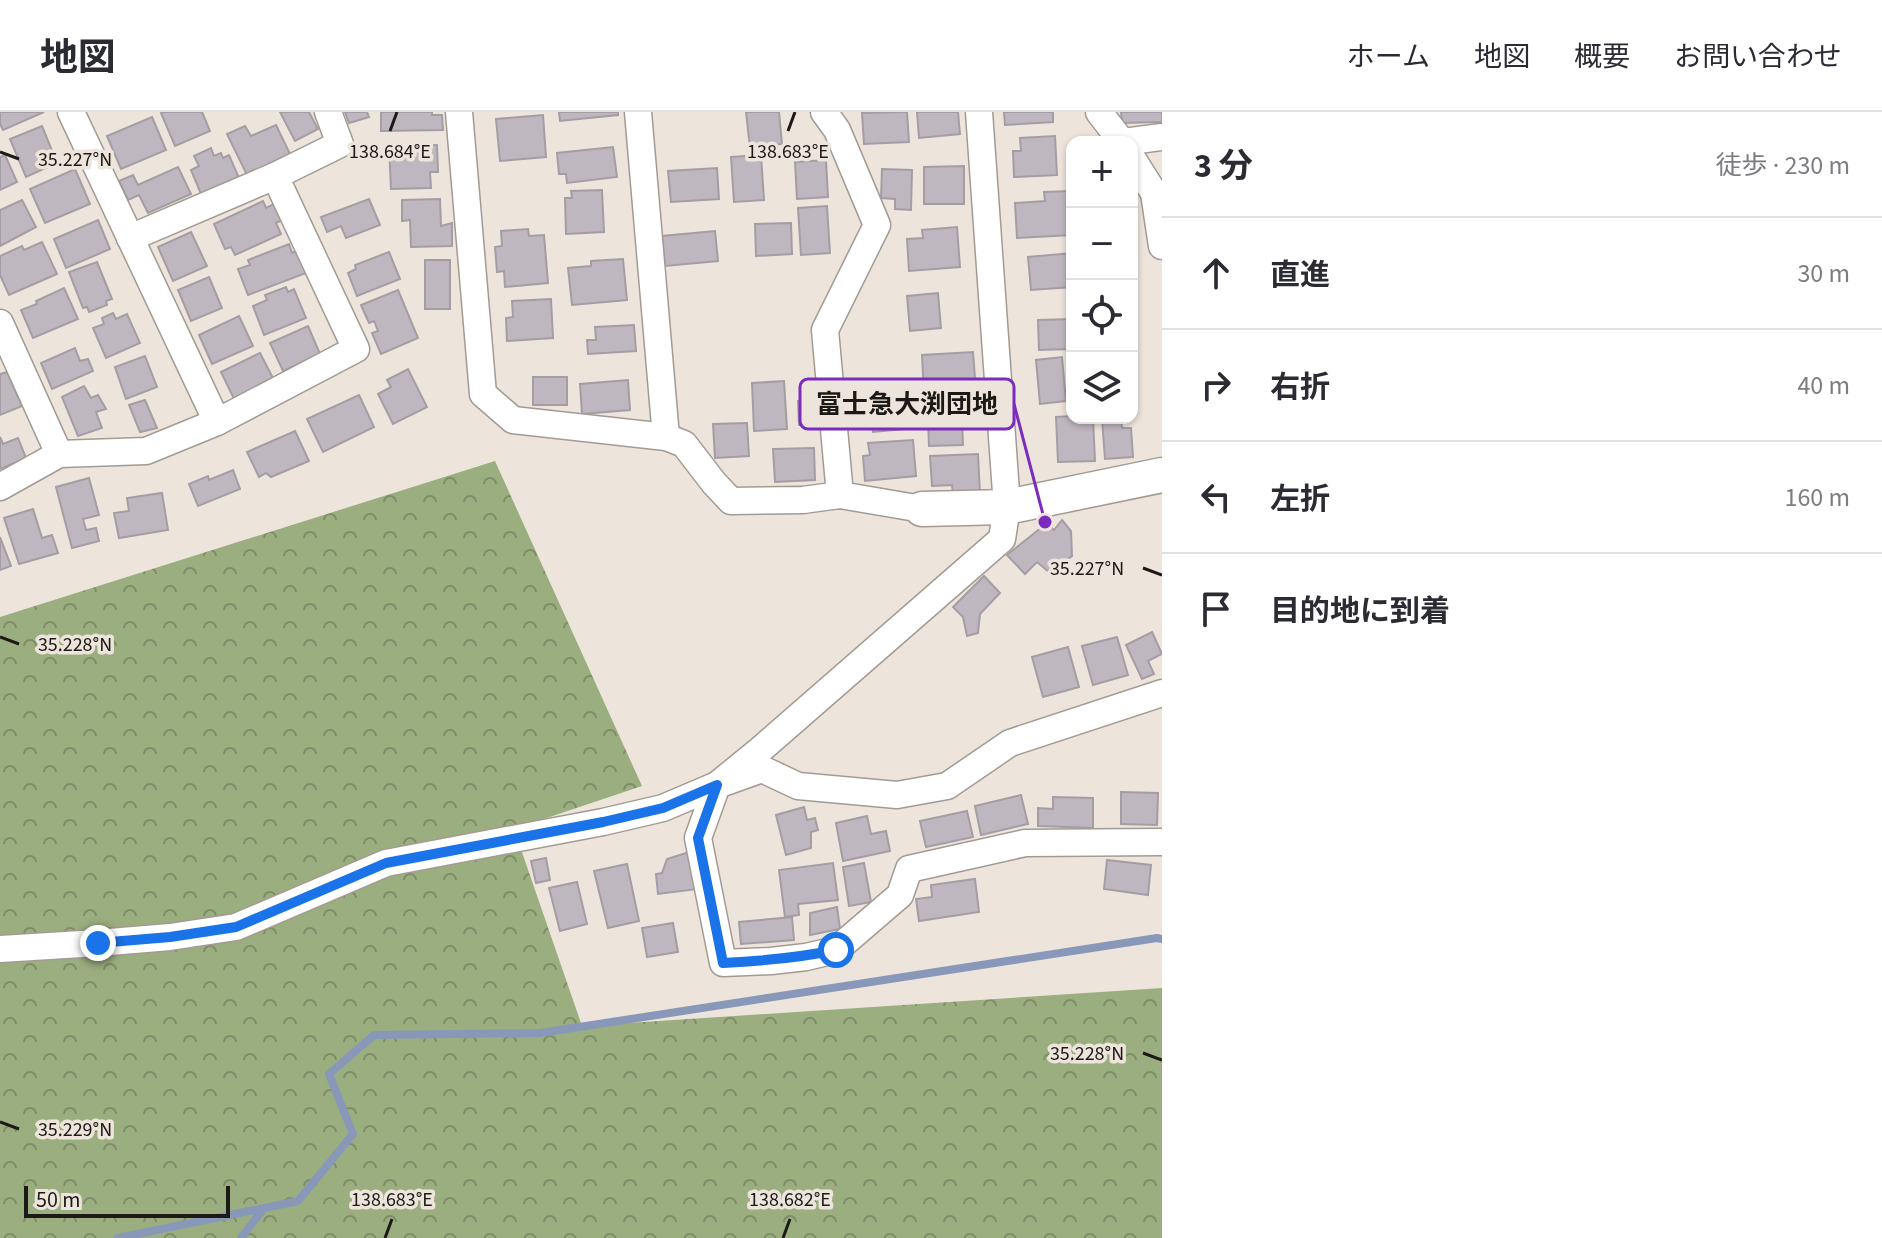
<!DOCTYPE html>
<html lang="ja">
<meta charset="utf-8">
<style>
body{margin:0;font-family:"Source Sans 3","Noto Sans JP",sans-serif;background:#f2f2f3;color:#2b2b33}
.controls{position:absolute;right:24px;top:24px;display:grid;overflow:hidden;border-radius:16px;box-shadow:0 2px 6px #0004}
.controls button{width:72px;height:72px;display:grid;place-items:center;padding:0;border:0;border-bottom:2px solid #e1e1e2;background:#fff;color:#2b2b33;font:40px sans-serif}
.scale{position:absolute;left:24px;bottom:20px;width:206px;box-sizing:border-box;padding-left:8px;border:4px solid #1c1916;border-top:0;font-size:22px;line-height:28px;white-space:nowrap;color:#1c1916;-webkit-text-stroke:6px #ede5dc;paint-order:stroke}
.stop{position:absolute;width:24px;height:24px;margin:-18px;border:6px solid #1a73e8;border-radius:50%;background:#fff}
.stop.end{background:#1a73e8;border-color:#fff;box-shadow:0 2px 8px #0008}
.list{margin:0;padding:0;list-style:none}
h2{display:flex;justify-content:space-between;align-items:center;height:104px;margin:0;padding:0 32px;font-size:34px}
h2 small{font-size:26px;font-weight:400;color:#7c7c81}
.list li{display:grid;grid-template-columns:52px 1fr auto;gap:24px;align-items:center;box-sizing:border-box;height:112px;padding:0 32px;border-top:2px solid #e1e1e2}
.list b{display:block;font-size:30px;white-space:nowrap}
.list em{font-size:26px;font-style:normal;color:#7c7c81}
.icon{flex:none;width:44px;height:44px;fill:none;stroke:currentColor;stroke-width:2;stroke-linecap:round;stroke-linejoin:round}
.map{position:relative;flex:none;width:1162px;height:1126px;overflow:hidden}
header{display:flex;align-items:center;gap:48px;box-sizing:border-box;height:112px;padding:0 40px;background:#fff;border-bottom:2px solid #e1e1e2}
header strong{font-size:38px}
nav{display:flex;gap:44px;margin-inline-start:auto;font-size:28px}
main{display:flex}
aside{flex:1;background:#fff}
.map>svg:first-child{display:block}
.forest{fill:url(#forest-crowns)}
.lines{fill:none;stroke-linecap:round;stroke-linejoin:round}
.stream{stroke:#8998b8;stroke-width:8}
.building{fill:#bfb7bf;stroke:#a59da4;stroke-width:2}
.minor-casing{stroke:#a39b93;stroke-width:29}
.tertiary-casing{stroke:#a39b93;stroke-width:37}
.minor{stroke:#fff;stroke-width:26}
.tertiary{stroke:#fff;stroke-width:34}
.route{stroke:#1a73e8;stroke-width:10}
.ticks{fill:none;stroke:#1c1916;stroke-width:3}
.ticks-label{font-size:20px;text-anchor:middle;fill:#1c1916;stroke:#ede5dc;stroke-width:7;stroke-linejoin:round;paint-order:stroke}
.leader{fill:none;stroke:#7b2cbf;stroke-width:3}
.callout-dot{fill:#7b2cbf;stroke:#ede5dc;stroke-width:3}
.callout{fill:#ede5dc;stroke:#7b2cbf;stroke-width:3}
.callout-label{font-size:26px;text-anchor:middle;font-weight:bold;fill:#1c1916}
</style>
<header>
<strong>地図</strong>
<nav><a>ホーム</a><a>地図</a><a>概要</a><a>お問い合わせ</a></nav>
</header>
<main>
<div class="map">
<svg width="1162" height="1126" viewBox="0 0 1162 1126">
<defs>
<pattern id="forest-crowns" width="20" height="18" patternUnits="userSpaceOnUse" patternTransform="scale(2)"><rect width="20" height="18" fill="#9bae80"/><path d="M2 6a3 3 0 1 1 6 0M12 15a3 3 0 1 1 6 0" fill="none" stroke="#7e8d68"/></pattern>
</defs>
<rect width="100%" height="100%" fill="#ede5dc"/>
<path class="forest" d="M495 349 642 674 514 717 582 914 1162 876V1126H0V505Z"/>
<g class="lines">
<g class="stream">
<path d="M118 1126 298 1089 353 1022 329 962 374 923 540 921 1157 826 1162 827"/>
<path d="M241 1126 264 1096"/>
</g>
</g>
<g class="building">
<path d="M0 0H44L3 18 0 12Z"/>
<path d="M164 0H202L210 19 175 34 161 1Z"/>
<path d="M280 0H309L318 17 295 29Z"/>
<path d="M345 0H367L369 5 349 11Z"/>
<path d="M381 0H432V3H442L443 18 381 19Z"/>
<path d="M559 0H618V3L560 9Z"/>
<path d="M746 0H779L782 32 750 36Z"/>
<path d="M907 0 909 30 864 32 862 1Z"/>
<path d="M917 0H958L960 22 919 26Z"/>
<path d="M1004 0H1053V10L1005 13Z"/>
<path d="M1121 0H1162V10L1122 11Z"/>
<path d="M543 3 546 45 500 49 496 7Z"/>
<path d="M152 5 166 38 121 57 107 24Z"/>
<path d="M276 13 290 42 247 63 227 22 245 14 251 24Z"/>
<path d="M42 14 57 51 26 65 10 27Z"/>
<path d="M1055 24 1057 63 1014 65 1013 39H1021L1020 26Z"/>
<path d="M437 33 438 60H430L431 76 391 77 389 35Z"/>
<path d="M613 35 617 65 567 71 566 62H559L557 41Z"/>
<path d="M211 36 214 44 221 41 223 46 229 43 239 66 201 82 191 58 199 54 194 44Z"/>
<path d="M5 43 17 70 0 78V45Z"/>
<path d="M761 43 764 88 734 90 731 45Z"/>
<path d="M826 48 828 85 797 87 795 50Z"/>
<path d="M964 54V92H924V55Z"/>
<path d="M178 55 191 82 148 101 139 83 128 88 119 69 133 63 138 73Z"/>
<path d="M717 56 719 87 671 90 668 59Z"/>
<path d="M75 57 90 92 45 111 30 77Z"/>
<path d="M882 57 912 58 911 98 895 97V87L881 86Z"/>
<path d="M602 78 604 120 566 122 565 86H572L571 79Z"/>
<path d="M1071 79 1072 123 1017 126 1015 91 1045 89 1044 80Z"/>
<path d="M369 87 380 113 346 126 341 114 327 120 321 105Z"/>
<path d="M440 87 441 114 452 111V134L411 135 410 108 402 109V88Z"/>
<path d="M22 88 36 115 0 134V98Z"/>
<path d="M263 89 266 96 274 92 282 108 276 111 281 122 235 143 231 135 225 137 214 112Z"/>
<path d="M827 94 830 141 801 143 798 96Z"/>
<path d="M98 108 110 137 66 156 54 127Z"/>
<path d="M791 111 792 142 756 144 755 112Z"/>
<path d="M957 115 960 155 909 159 907 127 923 126 922 118Z"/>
<path d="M528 117 529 124 544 123 548 171 505 175 504 159 497 160 495 135 502 134 501 119Z"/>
<path d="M715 119 718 149 665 154 662 124Z"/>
<path d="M191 120 207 154 173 169 158 135Z"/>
<path d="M42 130 57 162 9 183 0 163V144L22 134 24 138Z"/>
<path d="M289 132 292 141 297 138 306 161 248 183 238 157 250 153 248 148Z"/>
<path d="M389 140 400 167 357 184 348 161 356 157 355 153Z"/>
<path d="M1072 141V175L1031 178 1028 145Z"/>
<path d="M623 147 627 188 572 193 568 156 591 154V149Z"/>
<rect x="425" y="148" width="25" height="49"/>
<path d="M97 150 112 187 106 189 107 193 89 200 87 195 83 196 69 160Z"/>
<path d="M209 165 222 196 191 209 178 178Z"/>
<path d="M286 175 288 180 294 177 306 206 264 223 253 194 267 188 265 183Z"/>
<path d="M64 176 78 207 33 226 21 198 37 192 36 189Z"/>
<path d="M398 178 418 226 381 242 372 221 378 219 374 209 369 211 361 193Z"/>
<path d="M938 181 941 216 910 219 907 184Z"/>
<path d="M551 187 553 226 507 229 506 206 513 205 512 189Z"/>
<path d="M113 201 116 207 127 202 140 231 106 246 93 216 104 212 102 206Z"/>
<path d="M239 204 253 234 212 252 199 223Z"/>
<path d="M1072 207V237L1039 238 1038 208Z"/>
<path d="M634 213 636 239 588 242 587 228H596L595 215Z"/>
<path d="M308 214 320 242 283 259 270 231Z"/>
<path d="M75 236 80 249 88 247 93 259 52 277 41 251Z"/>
<path d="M973 240 976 279 924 282 922 243Z"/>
<path d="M260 241 274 268 234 287 221 260Z"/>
<path d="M145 244 157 275 126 287 115 255Z"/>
<path d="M1062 245 1066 289 1040 292 1036 248Z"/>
<path d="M408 257 427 295 393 312 378 282 391 275 387 268Z"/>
<path d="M7 260 22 294 0 303V262Z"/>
<rect x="533" y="265" width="34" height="28"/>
<path d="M628 268 630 298 582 302 580 272Z"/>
<path d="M784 269 787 317 754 319 752 271Z"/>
<path d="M84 274 91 286 98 283 106 297 96 300 102 316 78 324 62 285Z"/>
<path d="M359 283 374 315 323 340 307 307Z"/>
<path d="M913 284 915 316 873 320 871 307 859 308 857 288Z"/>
<path d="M145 288 157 316 140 320 129 293Z"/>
<path d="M798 289H819L821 312 799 313Z"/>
<path d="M1072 304V306H1093L1095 349 1058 350 1056 305Z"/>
<path d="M962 306 963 333 929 334 928 307Z"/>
<path d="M1102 306H1121L1122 316H1131L1133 345 1105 347Z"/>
<path d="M747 311 749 344 715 346 713 312Z"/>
<path d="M295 319 309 349 271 365 266 361 259 365 247 340Z"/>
<path d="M0 325 3 332 18 326 26 346 0 357Z"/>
<path d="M913 328 916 364 865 369 863 344 870 343 868 331Z"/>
<path d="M814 336 815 368 775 370 773 337Z"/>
<path d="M978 342 980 382 953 383 952 373 932 374 930 344Z"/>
<path d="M233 358 240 377 198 394 189 372 208 364 209 368Z"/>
<path d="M89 366 99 403 83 407 86 418 96 416 99 429 72 436 56 375Z"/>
<path d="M162 381 168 418 119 426 114 401 129 399 127 386Z"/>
<path d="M33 397 42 426 52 423 58 441 19 452 4 406Z"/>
<path d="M1062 408 1071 419 1072 444 1050 461 1037 450 1025 462 1007 443 1047 411 1054 418Z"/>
<path d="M0 425 11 454 0 458Z"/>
<path d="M984 464 1000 481 980 502 978 521 967 524 963 505 953 495Z"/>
<path d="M1152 520 1162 542 1148 549 1154 562 1142 567 1126 533Z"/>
<path d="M1117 525 1128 563 1093 573 1082 534Z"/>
<path d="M1068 535 1079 575 1043 585 1032 545Z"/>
<path d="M1121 680 1158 681 1157 713 1121 712Z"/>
<path d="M1021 683 1028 712 981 723 975 694Z"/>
<path d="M1053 685 1093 686V716L1038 714V696L1053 697Z"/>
<path d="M804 695 807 708 815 706 818 718 811 720V736L786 743 776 703Z"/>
<path d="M967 699 973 725 926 735 920 709Z"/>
<path d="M867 704 871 722 886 719 890 739 843 749 836 711Z"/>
<path d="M689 740 698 777 658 782 656 762 662 761 667 747Z"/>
<path d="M546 746 550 768 536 771 531 749Z"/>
<path d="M1107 748 1151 753 1148 783 1104 777Z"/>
<path d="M833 751 838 788 798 792 799 803 785 805 779 758Z"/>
<path d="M864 751 871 790 849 794 843 755Z"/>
<path d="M627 752 639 809 608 816 594 759Z"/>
<path d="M975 767 979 800 919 809 916 787 932 785 931 773Z"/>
<path d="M577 770 587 812 560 819 549 776Z"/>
<path d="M837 795 840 817 810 823V801Z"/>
<path d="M792 805 794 828 741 832 739 810Z"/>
<path d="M673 811 678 840 647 845 642 816Z"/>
</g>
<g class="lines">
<defs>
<g id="minor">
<path d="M71 0 217 310"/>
<path d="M459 0 483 282 513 308 666 325 684 332 714 371 731 389 803 388 840 383 922 397"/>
<path d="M638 0 666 325"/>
<path d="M824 0 837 18 877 113 825 218 840 383"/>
<path d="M1099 0 1122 30"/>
<path d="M1123 30 1162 25"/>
<path d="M1132 46 1154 81 1162 134"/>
<path d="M130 126 275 64 340 32 328 0"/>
<path d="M0 211 59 342"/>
<path d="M0 375 59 342 146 339 217 310 356 237 275 64"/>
<path d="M1162 581 1010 631 947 674 897 683 798 674 762 657 717 673 698 726 723 851 771 849 806 845 836 838 900 783 909 757 1025 731 1162 730"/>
<path d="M0 837 98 831 170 825 236 815 386 751 603 710 663 696 717 673 760 638 1002 427 1007 395 979 0"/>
</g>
<path id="tertiary" d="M922 397 1007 395 1162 363"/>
</defs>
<use href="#minor" class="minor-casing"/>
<use href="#tertiary" class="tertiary-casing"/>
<use href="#minor" class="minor"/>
<use href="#tertiary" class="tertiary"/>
</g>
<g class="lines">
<path class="route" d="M98 831 170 825 236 815 386 751 603 710 663 696 717 673 698 726 723 851C762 849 798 846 836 838"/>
</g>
<path class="ticks" d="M390 19 397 0M788 19 795 0M0 40 19 47M1143 456 1162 463M0 525 19 532M1143 941 1162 948M0 1010 19 1017M385 1126 392 1107M783 1126 790 1107"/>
<g class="ticks-label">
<text x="788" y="46">138.683°E</text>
<text x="390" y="46">138.684°E</text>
<text x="75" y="54">35.227°N</text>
<text x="1087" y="463">35.227°N</text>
<text x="75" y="539">35.228°N</text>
<text x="1087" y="948">35.228°N</text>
<text x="75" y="1024">35.229°N</text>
<text x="392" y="1094">138.683°E</text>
<text x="790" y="1094">138.682°E</text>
</g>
<path class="leader" d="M1045 410L1014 292"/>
<circle class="callout-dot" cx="1045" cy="410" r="8"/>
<rect class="callout" x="800" y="267" width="214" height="50" rx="8"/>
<g class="callout-label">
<text x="907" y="301">富士急大渕団地</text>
</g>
</svg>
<div class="controls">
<button>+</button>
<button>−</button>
<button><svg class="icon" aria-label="locate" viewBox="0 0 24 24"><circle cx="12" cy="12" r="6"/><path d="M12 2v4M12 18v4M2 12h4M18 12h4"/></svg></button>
<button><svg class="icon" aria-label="layers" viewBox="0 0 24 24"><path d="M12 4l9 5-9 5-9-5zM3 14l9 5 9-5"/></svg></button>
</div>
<div class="scale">50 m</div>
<div class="stop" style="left:836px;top:838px"></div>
<div class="stop end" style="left:98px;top:831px"></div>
</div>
<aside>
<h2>3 分<small>徒歩 · 230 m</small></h2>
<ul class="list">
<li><svg class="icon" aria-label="ahead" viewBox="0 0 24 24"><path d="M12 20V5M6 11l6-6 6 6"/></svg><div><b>直進</b></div><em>30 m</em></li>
<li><svg class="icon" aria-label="right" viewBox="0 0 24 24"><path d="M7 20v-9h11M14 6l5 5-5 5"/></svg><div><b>右折</b></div><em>40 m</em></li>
<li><svg class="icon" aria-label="left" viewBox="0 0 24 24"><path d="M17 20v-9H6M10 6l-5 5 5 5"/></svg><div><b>左折</b></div><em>160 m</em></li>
<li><svg class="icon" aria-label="arrive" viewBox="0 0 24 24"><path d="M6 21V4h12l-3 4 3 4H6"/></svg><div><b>目的地に到着</b></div></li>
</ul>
</aside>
</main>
